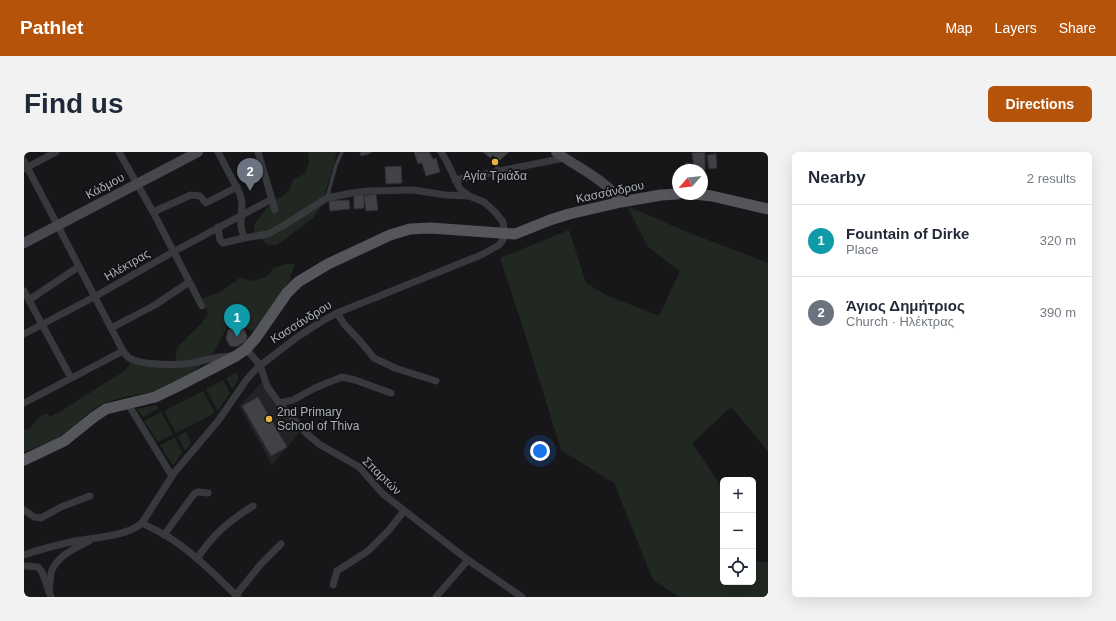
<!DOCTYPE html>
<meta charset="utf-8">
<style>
body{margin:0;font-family:Helvetica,sans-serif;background:#f2f2f3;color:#1f2937}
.controls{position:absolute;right:12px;bottom:12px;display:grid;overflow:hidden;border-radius:6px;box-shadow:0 4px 16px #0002}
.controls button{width:36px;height:36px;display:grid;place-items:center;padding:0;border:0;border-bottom:1px solid #e0e1e3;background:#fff;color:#1f2937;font:20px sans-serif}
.compass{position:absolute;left:648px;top:12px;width:36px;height:36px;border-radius:50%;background:#fff;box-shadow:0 4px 16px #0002;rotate:242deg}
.you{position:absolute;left:516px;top:299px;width:14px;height:14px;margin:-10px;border:3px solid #fff;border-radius:50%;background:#1a73e8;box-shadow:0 0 0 6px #1a73e833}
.badge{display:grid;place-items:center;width:26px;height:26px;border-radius:50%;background:#b45309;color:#fff;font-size:13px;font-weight:700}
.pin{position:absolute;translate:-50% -33px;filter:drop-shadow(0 1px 2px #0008)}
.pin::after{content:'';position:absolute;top:21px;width:14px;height:12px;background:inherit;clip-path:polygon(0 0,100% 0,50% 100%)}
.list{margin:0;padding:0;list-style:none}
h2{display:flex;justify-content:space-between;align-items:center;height:52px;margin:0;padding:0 16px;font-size:17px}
h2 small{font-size:13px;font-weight:400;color:#747a83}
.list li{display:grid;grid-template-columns:26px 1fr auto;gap:12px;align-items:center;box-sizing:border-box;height:72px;padding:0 16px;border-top:1px solid #e0e1e3}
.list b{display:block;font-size:15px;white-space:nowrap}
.list p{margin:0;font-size:13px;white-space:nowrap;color:#747a83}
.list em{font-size:13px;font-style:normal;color:#747a83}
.icon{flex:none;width:22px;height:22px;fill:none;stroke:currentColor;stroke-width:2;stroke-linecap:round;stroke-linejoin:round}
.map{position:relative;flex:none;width:744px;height:445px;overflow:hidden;border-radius:6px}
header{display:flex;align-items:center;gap:24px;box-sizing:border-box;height:56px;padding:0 20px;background:#b45309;color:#fff}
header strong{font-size:19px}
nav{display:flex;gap:22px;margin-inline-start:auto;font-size:14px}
.intro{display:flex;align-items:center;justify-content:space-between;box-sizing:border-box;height:96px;padding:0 24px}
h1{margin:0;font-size:28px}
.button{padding:10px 18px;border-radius:6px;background:#b45309;color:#fff;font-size:14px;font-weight:700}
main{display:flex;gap:24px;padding:0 24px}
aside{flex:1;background:#fff;border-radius:6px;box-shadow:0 4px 16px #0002}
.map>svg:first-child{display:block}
.built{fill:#232326}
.green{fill:#212822}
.building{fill:#414246;stroke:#313134}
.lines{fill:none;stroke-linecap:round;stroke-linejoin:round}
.lane{stroke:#38393d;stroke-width:3.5}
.street{stroke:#38393d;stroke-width:7}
.secondary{stroke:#46484d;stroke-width:10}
.primary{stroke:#54565c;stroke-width:11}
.poi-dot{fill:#e9b33e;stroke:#121214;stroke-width:1.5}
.labels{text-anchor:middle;stroke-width:3.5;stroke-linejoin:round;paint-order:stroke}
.poi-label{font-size:12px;fill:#a9aeb8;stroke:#121214}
.street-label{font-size:12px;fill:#a9aeb8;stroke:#121214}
</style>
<header>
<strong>Pathlet</strong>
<nav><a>Map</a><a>Layers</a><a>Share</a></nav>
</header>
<div class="intro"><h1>Find us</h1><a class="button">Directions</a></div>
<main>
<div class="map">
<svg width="744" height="445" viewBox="0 0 744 445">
<rect width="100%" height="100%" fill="#171719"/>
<path class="built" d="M239 229 277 279 248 313 215 254Z"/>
<g class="green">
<path d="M284 0H313L301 43 295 58 289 66 253 93H244L230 81V73L240 59 251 48 260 43 266 37 269 27 281 22 285 10Z"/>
<path d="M603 54 663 80 744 111V299L707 255 668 291 699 337V430H729V409L744 410V445H655L629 428 590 331 537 298 501 182 476 106 545 78 562 131 582 143 635 164 656 119 624 95Z"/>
<path d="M262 112H271L267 123 266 128 231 177 227 179 214 169 205 172C199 182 195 193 188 201 176 218 150 234 130 239 113 243 94 245 77 253 64 259 55 270 43 279 31 289 15 294 0 300V278L5 277 15 265 23 261 26 265C43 256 59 245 76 234 86 228 101 221 107 210L129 215 141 214 151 216 153 196 165 183 177 172 184 162 179 146 196 140 216 126 230 129 243 124 250 116Z"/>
<path d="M212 221 215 227 208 237 202 226Z"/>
<path d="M199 228 206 241 194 259 182 237Z"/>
<path d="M179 239 191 261 152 281 140 259Z"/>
<path d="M133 253 134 257 119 265 113 257Z"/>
<path d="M137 260 149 282 134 290 120 269Z"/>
<path d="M162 280 167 291 161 299 154 284Z"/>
<path d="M151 286 158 301 149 314 136 293Z"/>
</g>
<g class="building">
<path d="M336 0H347V1L337 4Z"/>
<path d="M390 0H405L409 7 412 6 416 20 402 24 398 11 394 12Z"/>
<path d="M459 0H485L475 9 469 3 466 6Z"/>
<path d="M681 0V20H678V18H670L668 1Z"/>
<path d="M692 2 693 16 685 17 683 3Z"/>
<rect x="661" y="11" width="6" height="7"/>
<path d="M377 14 378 31 362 32 361 15Z"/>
<path d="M352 42 354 58 342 59 340 44Z"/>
<path d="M330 43H340V56L330 57Z"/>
<path d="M325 48 326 57 306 59 305 49Z"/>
<path d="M214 173 219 175 223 184 222 189 212 195 206 194 202 187 204 178Z"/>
<path d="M234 245 263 295 247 304 218 254Z"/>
</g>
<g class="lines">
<g class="lane">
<path d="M471 10 474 19"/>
<path d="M303 46 312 13 318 0"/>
</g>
<g class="street">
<path d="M95 0 129 60 178 154"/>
<path d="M194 0 216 42 218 52 217 63V74L220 86"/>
<path d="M234 0 251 58"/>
<path d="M0 9 99 199C101 202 103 204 105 206 118 213 146 213 160 212 178 210 191 204 209 204"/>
<path d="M0 17 32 0"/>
<path d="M431 28 540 6"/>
<path d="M129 60 167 43 176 44 182 51 213 35"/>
<path d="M194 75 196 88 199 91 220 86 244 82 262 72 303 46 328 41 346 39 389 38 422 43 445 44"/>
<path d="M0 139 47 226"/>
<path d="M5 148 54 115"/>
<path d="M313 161 320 172 336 189 350 206 371 216 412 229"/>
<path d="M87 176 131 153 165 130"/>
<path d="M0 182 70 145 149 100 248 47"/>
<path d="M222 197 236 213 243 234 255 251 283 282 295 292 335 315 359 342 444 408"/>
<path d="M0 251 99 199"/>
<path d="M255 251 269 248 291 236 318 225 331 228 367 241"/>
<path d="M104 252 148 324"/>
<path d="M0 358 10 365 17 366 37 355 66 344"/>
<path d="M118 371C127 376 137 380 146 386 171 402 192 424 214 445"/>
<path d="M140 383 170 342 174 340 184 341"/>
<path d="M0 403C16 397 33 393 51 389 71 385 102 385 118 371L150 321 194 269 223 227 233 216 272 186 298 169 313 161 457 103 475 93 479 88 481 83 479 70 471 60 460 50 445 44 436 37 423 10 417 0"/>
<path d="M173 407C188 383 205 369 229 354"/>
<path d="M0 414 14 415 18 420 27 445"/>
<path d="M309 433 313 419 344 399 365 378 380 359"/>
<path d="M25 440C26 434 26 427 27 421 31 405 51 396 65 389"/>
<path d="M212 443 237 412 257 392"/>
<path d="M412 445 444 408 498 445"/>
</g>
<g class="secondary">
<path d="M532 0C554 16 581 27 597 50"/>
<path d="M0 91 174 0"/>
</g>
<g class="primary">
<path d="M670 42 688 44 744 57"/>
<path d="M0 308 40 289 70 265 82 257 131 245 152 235 212 204 222 197 231 187 263 141 274 130 304 112 366 83 386 77 407 76 491 82 526 68 545 62 597 50 637 43 654 42"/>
</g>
</g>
<g class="poi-dot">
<circle cx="471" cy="10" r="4"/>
<circle cx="245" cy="267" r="4"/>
</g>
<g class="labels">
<g class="poi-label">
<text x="471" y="28">Αγία Τριάδα</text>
<text x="253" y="264" text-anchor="start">2nd Primary<tspan x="253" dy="14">School of Thiva</tspan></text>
</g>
<g class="street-label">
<text transform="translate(81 34) rotate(-28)" y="4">Κάδμου</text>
<text transform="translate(586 40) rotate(-12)" y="4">Κασσάνδρου</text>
<text transform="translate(103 113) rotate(-30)" y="4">Ηλέκτρας</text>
<text transform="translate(277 170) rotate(-32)" y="4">Κασσάνδρου</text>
<text transform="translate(358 324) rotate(44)" y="4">Σπαρτών</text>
</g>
</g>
</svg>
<div class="controls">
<button>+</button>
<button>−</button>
<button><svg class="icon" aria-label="locate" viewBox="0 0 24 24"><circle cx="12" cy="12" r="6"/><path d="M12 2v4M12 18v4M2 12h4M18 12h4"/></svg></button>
</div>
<svg class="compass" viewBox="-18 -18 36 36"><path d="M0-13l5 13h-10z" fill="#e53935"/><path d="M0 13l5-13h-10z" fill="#747a83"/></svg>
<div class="you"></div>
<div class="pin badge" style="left:213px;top:185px;background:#0f9aa8">1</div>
<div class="pin badge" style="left:226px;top:39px;background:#6b7280">2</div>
</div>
<aside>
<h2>Nearby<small>2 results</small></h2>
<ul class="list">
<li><span class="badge" style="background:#0f9aa8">1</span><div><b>Fountain of Dirke</b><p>Place</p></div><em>320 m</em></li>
<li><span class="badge" style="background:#6b7280">2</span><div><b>Άγιος Δημήτριος</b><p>Church · Ηλέκτρας</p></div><em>390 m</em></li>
</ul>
</aside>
</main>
